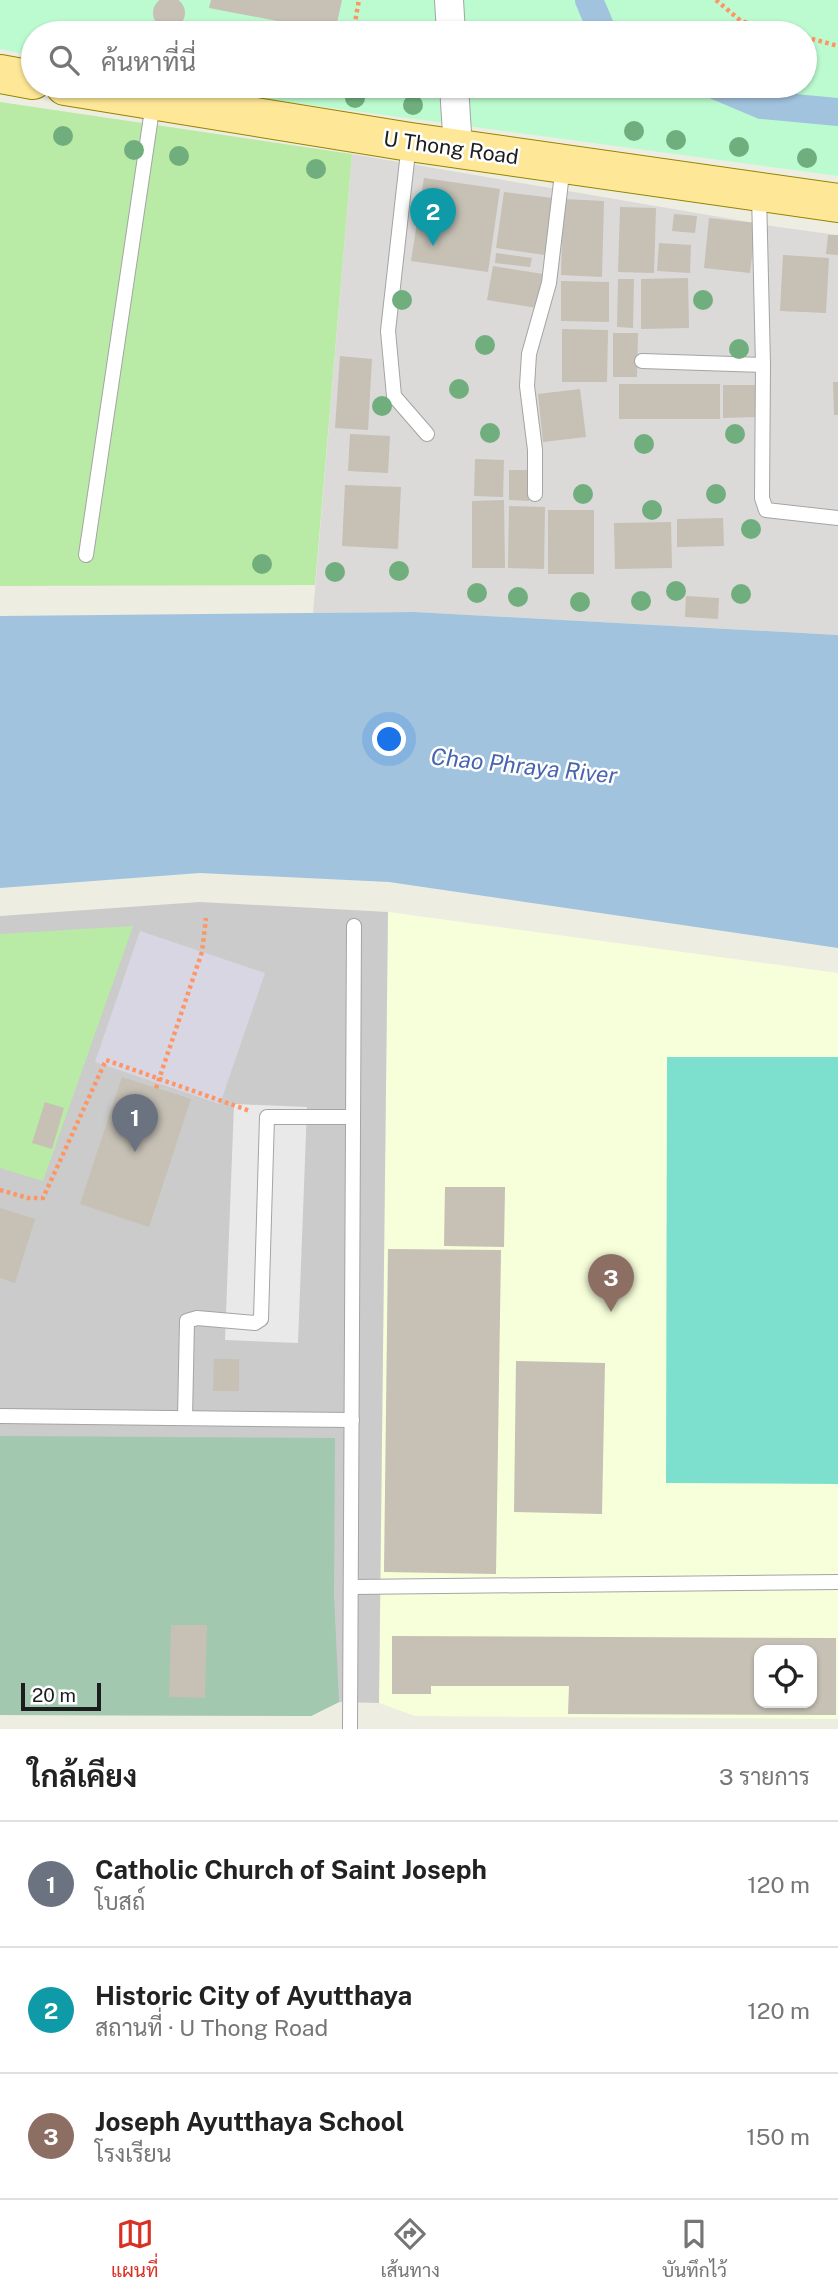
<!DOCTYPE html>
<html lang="th">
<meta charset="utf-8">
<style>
body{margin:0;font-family:"Public Sans",Sarabun,sans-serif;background:#f6f6f6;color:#222}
.controls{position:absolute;right:21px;bottom:21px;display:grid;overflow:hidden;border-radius:14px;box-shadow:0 2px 5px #0004}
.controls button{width:63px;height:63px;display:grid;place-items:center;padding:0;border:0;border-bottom:2px solid #e0e0e0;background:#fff;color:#222;font:35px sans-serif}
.scale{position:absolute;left:21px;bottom:18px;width:80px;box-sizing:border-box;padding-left:7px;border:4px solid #1d1d1d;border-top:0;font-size:19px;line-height:24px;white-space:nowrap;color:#1d1d1d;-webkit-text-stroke:5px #fff;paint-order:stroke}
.you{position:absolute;left:390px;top:740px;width:24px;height:24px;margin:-18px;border:5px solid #fff;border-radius:50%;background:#1a73e8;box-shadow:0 0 0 10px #1a73e833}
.badge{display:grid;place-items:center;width:46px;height:46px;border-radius:50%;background:#d93025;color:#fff;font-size:23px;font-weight:700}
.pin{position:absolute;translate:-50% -58px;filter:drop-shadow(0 2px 4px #0008)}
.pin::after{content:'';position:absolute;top:37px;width:24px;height:21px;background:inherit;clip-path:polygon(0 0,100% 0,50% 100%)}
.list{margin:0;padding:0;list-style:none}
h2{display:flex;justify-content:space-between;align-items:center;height:91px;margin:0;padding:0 28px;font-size:30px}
h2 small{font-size:23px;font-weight:400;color:#767676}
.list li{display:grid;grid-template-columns:46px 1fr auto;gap:21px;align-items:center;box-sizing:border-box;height:126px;padding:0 28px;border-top:2px solid #e0e0e0}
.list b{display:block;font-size:26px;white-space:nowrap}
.list p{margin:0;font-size:23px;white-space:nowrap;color:#767676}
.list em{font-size:23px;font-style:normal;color:#767676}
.icon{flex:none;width:38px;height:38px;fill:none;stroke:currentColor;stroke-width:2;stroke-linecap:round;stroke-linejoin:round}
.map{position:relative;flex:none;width:838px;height:1729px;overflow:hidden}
.search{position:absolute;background:#fff;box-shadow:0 2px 5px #0004;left:21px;right:21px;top:21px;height:77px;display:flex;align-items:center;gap:18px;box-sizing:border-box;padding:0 24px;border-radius:38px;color:#767676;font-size:26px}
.sheet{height:469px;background:#fff}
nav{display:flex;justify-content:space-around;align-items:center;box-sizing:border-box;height:98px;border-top:2px solid #e0e0e0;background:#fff;font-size:19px;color:#767676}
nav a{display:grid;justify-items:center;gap:4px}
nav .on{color:#d93025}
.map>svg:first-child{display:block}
.residential{fill:#dbdad9}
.education{fill:#f7ffda;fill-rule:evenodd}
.religious{fill:#cbcbcb}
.grass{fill:#b9eba6}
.cemetery{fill:#a2c8b0}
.park{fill:#bcfbcf}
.pitch{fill:#7de0cf}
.parking{fill:#e9e9e9}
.plaza{fill:#d9d6e4}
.water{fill:#a1c3de}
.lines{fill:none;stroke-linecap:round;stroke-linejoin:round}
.canal{stroke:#a1c3de;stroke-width:28}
.building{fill:#c6c0b5;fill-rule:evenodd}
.service-casing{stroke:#a4a4a4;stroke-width:16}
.minor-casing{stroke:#a4a4a4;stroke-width:30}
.primary-casing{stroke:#958400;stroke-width:40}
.path{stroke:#fe9564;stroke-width:4.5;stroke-dasharray:3.5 3.5;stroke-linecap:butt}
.service{stroke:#fff;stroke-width:14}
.minor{stroke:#fff;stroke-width:28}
.primary{stroke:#fee897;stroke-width:38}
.tree{fill:#70af7d}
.labels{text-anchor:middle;stroke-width:5;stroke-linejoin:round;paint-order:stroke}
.street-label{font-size:21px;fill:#1d1d1d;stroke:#fff}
.water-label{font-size:23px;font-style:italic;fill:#4764af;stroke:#fff}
</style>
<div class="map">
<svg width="838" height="1729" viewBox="0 0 838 1729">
<rect width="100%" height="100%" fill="#eeede2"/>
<path class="residential" d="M352 154 778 227 838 235V635L415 612 313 613Z"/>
<path class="education" d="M388 912 838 973V1719L415 1716 379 1703ZM759 1650H812V1703H759Z"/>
<path class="religious" d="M200 902 388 912 379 1703 339 1702 311 1716 0 1715V916Z"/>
<g class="grass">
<path d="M0 102 352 154 315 585 0 586Z"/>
<path d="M133 926 43 1181 0 1168V934Z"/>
</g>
<path class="cemetery" d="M0 1436 335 1438 334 1595 339 1702 311 1716 0 1715Z"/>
<path class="park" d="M0 0H838V176L251 97 194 86H805V33H33V56L0 49Z"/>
<path class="pitch" d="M667 1057H838V1484L666 1483Z"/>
<path class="parking" d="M234 1104 307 1107 298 1343 225 1340Z"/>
<path class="plaza" d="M140 931 265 973 220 1104 95 1062Z"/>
<path class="water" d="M415 612 838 635V948L389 882 200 873 0 888V616Z"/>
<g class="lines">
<g class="canal">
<path d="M589 0 603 33"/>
<path d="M717 86 762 105 838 112"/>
</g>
</g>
<g class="building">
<circle cx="169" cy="13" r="16"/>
<path d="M211 0H342L335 32 209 8Z"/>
<path d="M424 178 500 189 488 272 411 261Z"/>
<path d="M504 192 553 198 545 255 496 248Z"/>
<path d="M563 199 604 201 602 277 561 275Z"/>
<path d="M620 207 656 208 654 273 618 272Z"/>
<path d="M674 214 697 216 695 233 672 231Z"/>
<path d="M709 218 756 223 750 273 704 268Z"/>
<path d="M828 235H838V255L826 254Z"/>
<path d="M659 243 691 245 690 273 657 271Z"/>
<path d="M496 253 532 258 530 267 495 263Z"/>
<path d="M783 255 829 258 826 313 780 311Z"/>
<path d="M493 266 543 274 537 308 487 300Z"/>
<path d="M688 278 689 328 641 329V279Z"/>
<path d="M618 279H634L633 328 617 327Z"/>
<path d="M561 281 609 282V322L561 321Z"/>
<path d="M562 329 608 330 607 382H562Z"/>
<path d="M613 333H638L637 377H613Z"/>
<path d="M340 356 372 359 368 430 335 428Z"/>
<path d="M833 382H838V415H834Z"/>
<rect x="619" y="384" width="101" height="35"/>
<path d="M723 385H757V417L723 418Z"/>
<path d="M580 389 586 437 543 442 538 394Z"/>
<path d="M350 434 390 436 388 473 348 471Z"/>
<path d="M475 459 504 460 503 497 474 496Z"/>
<path d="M509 470H530L529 501 509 500Z"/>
<path d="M345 485 401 487 398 549 342 546Z"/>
<path d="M504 500 505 568H472V501Z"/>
<path d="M509 506 545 507 544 569 508 568Z"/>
<rect x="548" y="510" width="46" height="64"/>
<path d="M723 518 724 546 677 547V519Z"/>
<path d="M671 522 672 568 615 569 614 523Z"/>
<path d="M686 596 719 598 718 619 685 617Z"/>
<path d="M122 1077 191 1099 149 1227 80 1204Z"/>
<path d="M45 1102 64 1108 52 1149 32 1143Z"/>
<path d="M445 1187H505L504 1247 444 1246Z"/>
<path d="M0 1208 35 1219 15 1283 0 1278Z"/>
<path d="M388 1249 501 1250 496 1574 384 1572Z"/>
<path d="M214 1359H239V1391H213Z"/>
<path d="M516 1361 605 1363 602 1514 514 1512Z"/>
<path d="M171 1625H207L205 1698 169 1697Z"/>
<path d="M392 1636 836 1638V1715L568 1714 569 1686H431V1694H392ZM759 1650H812V1703H759Z"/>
</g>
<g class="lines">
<defs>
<g id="service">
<path d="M409 143 388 331 394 396 427 434"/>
<path d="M759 193 763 365 762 498 766 510 838 518"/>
<path d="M642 361 763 365"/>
<path d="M535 494V450L527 386 529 354 549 283 563 165"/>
<path d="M86 555 153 103"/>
<path d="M0 1416 352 1420"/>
<path d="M185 1418 187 1321 197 1318 255 1323 261 1319 267 1117H353"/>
<path d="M351 1587 838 1582"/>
<path d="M350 1729 354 926"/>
</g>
<g id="minor">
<path d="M449 0 451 33"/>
<path d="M454 86 458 149"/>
</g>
<g id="primary">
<path d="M0 74 33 80"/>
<path d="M65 86 410 142 838 203"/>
</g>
</defs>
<use href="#service" class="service-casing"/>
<use href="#minor" class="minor-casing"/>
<use href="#primary" class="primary-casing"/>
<g class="path">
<path d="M716 0 741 21 788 33"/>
<path d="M353 33 359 0"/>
<path d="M805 37 838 46"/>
<path d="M156 1088 202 952 206 918"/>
<path d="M0 1190 28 1198H43L106 1060 250 1111"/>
</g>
<use href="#service" class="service"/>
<use href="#minor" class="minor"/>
<use href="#primary" class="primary"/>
</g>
<g class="tree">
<circle cx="355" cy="98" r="10"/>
<circle cx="413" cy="105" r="10"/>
<circle cx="634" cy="131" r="10"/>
<circle cx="63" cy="136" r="10"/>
<circle cx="676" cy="140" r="10"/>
<circle cx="739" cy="147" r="10"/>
<circle cx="134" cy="150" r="10"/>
<circle cx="179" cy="156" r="10"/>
<circle cx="807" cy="158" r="10"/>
<circle cx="316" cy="169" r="10"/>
<circle cx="402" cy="300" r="10"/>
<circle cx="703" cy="300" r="10"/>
<circle cx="485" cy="345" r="10"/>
<circle cx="739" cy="349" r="10"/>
<circle cx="459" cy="389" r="10"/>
<circle cx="382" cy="406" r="10"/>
<circle cx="490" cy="433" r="10"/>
<circle cx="735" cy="434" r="10"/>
<circle cx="644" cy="444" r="10"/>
<circle cx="583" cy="494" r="10"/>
<circle cx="716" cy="494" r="10"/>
<circle cx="652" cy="510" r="10"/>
<circle cx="751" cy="529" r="10"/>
<circle cx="262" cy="564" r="10"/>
<circle cx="399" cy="571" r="10"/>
<circle cx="335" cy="572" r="10"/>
<circle cx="676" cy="591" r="10"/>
<circle cx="477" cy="593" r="10"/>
<circle cx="741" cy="594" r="10"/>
<circle cx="518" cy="597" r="10"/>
<circle cx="641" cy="601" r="10"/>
<circle cx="580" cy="602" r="10"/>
</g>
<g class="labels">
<g class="street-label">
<text transform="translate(451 148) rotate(8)" y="7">U Thong Road</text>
</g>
<g class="water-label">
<text transform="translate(524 766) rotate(6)" y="8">Chao Phraya River</text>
</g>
</g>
</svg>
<div class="controls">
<button><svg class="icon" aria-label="locate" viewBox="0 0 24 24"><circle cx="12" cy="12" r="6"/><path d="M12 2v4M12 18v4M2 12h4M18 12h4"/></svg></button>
</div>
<div class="scale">20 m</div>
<div class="you"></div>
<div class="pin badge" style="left:135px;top:1152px;background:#6b7280">1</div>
<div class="pin badge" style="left:433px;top:246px;background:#0f9aa8">2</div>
<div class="pin badge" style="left:611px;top:1312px;background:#8d6e63">3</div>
<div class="search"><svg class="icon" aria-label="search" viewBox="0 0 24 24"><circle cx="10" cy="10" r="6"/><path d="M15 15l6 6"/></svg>ค้นหาที่นี่</div>
</div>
<section class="sheet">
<h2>ใกล้เคียง<small>3 รายการ</small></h2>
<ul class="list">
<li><span class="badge" style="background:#6b7280">1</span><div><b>Catholic Church of Saint Joseph</b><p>โบสถ์</p></div><em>120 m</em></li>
<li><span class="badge" style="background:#0f9aa8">2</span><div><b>Historic City of Ayutthaya</b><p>สถานที่ · U Thong Road</p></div><em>120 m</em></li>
<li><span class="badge" style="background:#8d6e63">3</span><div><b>Joseph Ayutthaya School</b><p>โรงเรียน</p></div><em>150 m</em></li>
</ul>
</section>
<nav>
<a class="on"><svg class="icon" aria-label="map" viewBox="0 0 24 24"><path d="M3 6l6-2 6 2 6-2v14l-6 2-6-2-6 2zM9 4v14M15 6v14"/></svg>แผนที่</a>
<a><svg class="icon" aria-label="directions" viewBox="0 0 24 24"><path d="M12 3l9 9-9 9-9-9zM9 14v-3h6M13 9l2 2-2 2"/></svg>เส้นทาง</a>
<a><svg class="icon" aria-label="saved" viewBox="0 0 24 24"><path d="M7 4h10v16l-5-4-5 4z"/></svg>บันทึกไว้</a>
</nav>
